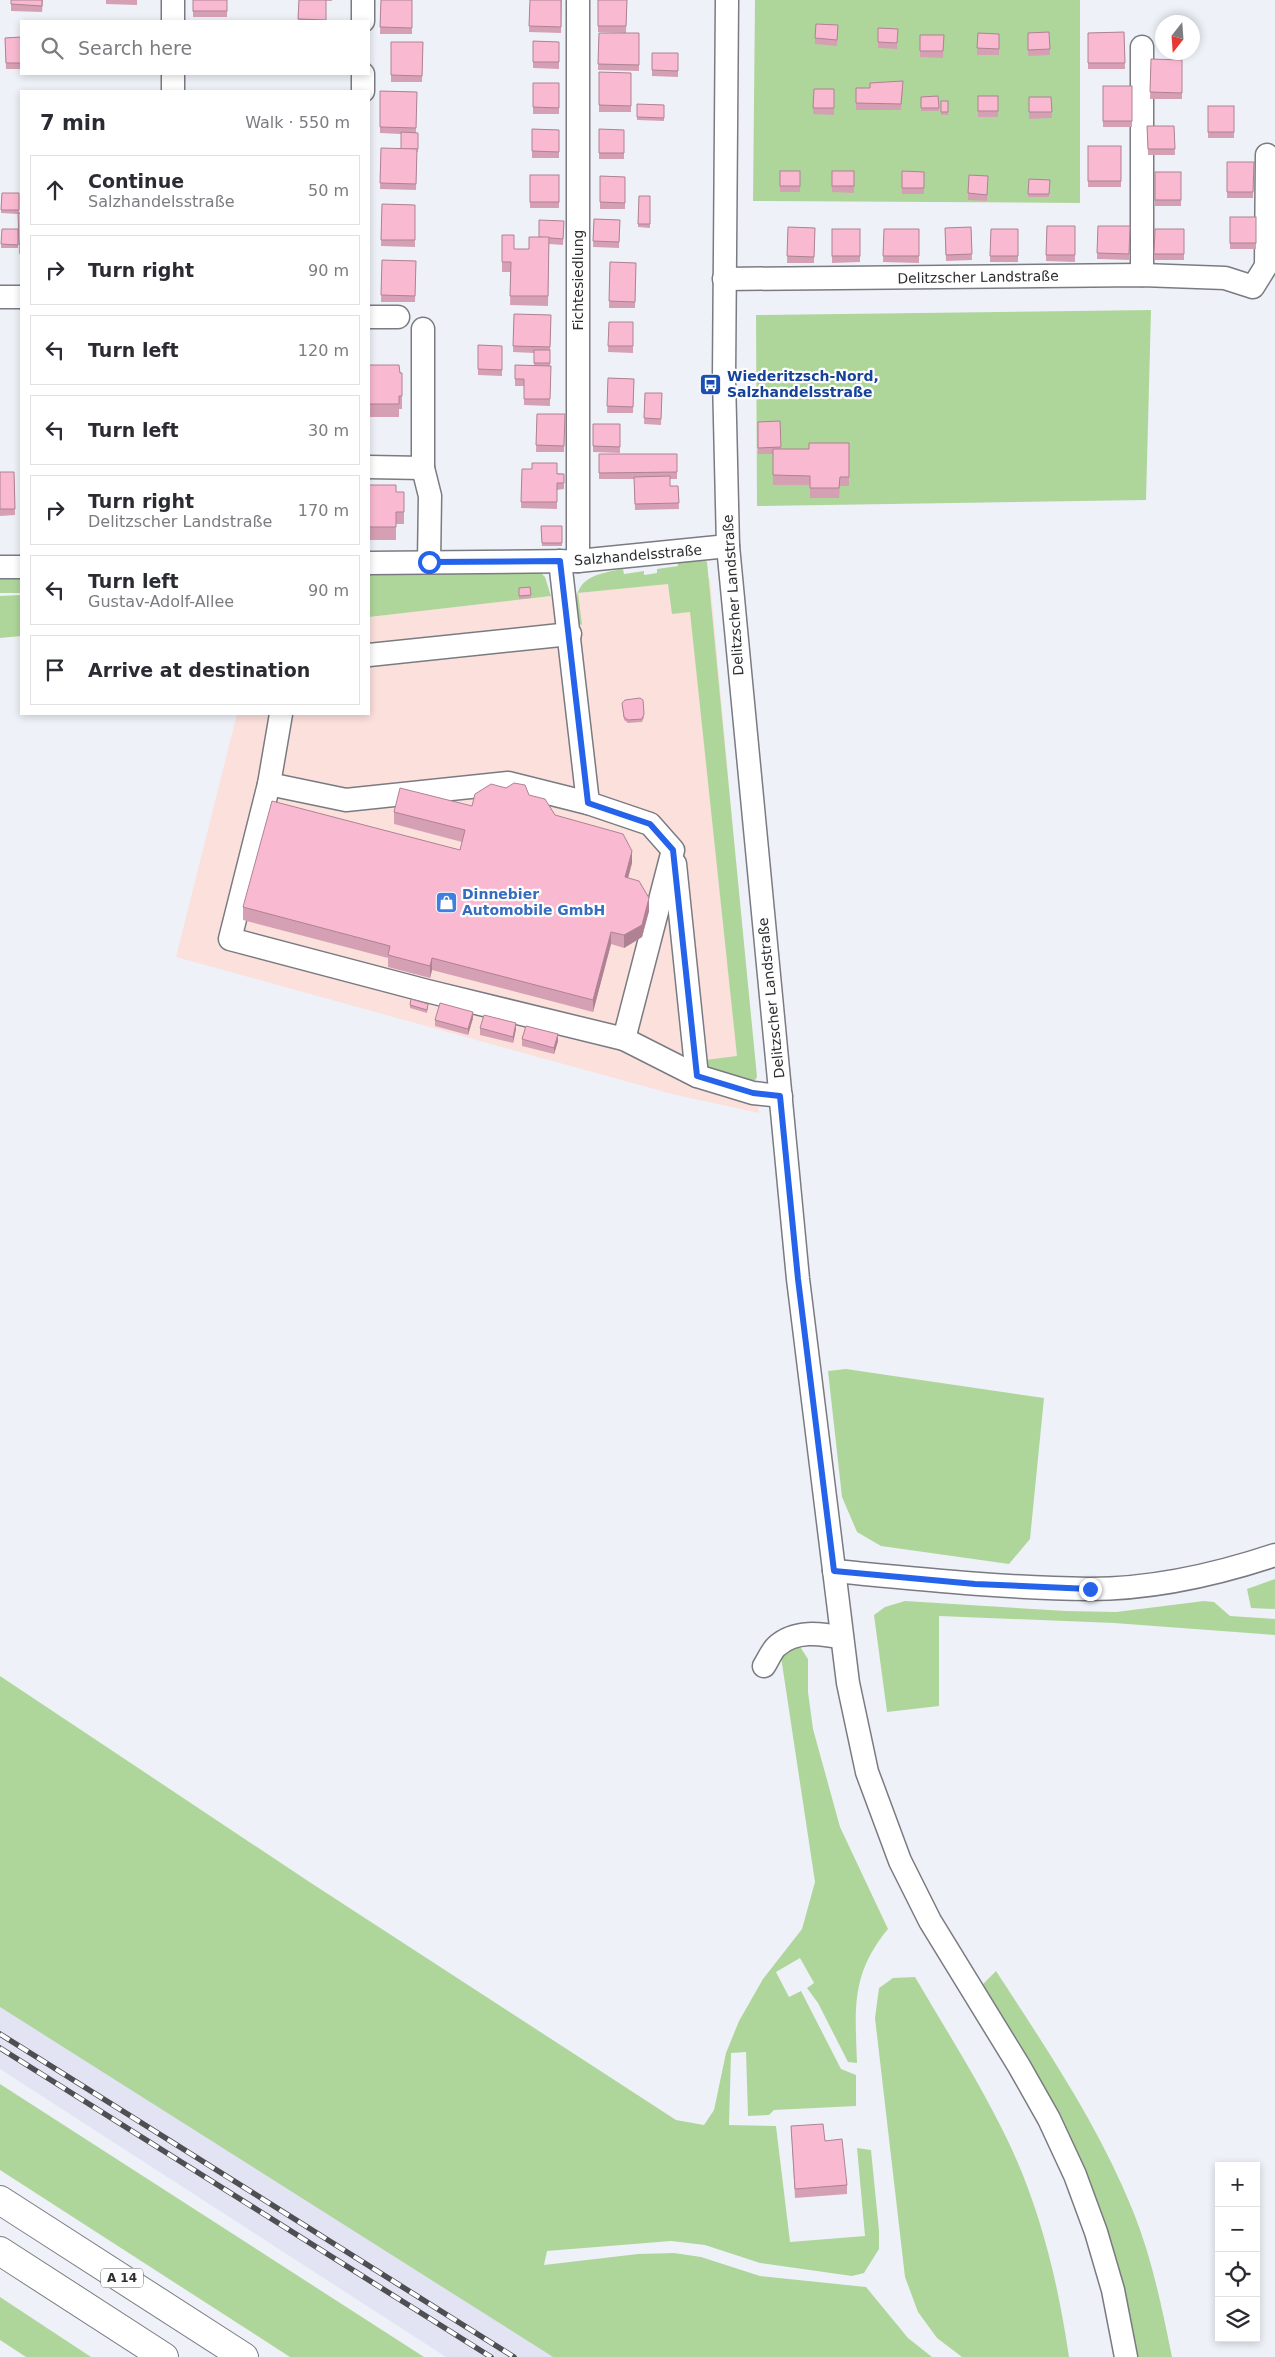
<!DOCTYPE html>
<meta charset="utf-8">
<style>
body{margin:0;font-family:"DejaVu Sans",sans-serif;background:#f7f7f7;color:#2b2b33}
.controls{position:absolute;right:15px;bottom:15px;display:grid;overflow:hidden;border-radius:0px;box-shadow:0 2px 8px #0003}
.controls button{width:45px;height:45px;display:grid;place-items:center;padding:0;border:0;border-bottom:1px solid #e1e1e2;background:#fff;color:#2b2b33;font:25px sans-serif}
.compass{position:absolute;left:1155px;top:15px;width:45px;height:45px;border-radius:50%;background:#fff;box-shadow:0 2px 8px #0003;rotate:197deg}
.stop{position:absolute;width:15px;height:15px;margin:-11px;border:4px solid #2563eb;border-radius:50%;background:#fff}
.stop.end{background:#2563eb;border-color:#fff;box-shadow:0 1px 5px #0008}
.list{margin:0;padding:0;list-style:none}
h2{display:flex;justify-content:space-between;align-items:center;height:65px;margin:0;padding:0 20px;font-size:21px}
h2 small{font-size:16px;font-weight:400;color:#7c7c81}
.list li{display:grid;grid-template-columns:32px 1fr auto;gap:15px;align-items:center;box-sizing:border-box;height:70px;margin:0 10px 10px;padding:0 10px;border:1px solid #e1e1e2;border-radius:0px}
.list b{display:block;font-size:19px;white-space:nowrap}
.list p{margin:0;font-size:16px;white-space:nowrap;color:#7c7c81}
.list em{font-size:16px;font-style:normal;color:#7c7c81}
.icon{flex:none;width:28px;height:28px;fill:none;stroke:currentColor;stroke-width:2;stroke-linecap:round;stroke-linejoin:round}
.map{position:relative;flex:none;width:1275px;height:2357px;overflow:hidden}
.search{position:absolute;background:#fff;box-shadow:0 2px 8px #0003;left:20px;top:20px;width:350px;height:55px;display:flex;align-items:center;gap:12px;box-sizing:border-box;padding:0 18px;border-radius:0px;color:#7c7c81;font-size:19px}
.panel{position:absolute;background:#fff;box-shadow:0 2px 8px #0003;left:20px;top:90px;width:350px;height:625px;border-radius:0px}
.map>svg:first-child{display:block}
.commercial{fill:#fbe0dc}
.built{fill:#e2e4f3}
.green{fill:#afd69a}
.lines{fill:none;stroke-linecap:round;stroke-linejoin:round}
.minor-casing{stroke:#7a7b82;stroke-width:25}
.highway-casing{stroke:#7a7b82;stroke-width:30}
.minor{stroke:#fff;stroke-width:22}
.highway{stroke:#fff;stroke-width:28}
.rail-casing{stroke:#4e4f53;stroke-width:5.5}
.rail{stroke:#fefefe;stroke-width:4;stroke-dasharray:11;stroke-linecap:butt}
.wall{fill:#d6a0b4}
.shaded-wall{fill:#ae8292}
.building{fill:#f9bad1;stroke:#ae8292}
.route{stroke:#2563eb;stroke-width:6}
.labels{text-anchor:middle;stroke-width:4.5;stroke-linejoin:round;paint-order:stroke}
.shield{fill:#fefefe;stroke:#6c6c6e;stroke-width:1}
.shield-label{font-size:12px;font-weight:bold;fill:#2d2e31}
.street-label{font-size:14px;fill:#2d2e31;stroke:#fefefe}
.transit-label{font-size:14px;font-weight:bold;fill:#164399;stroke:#fefefe;text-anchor:start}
.shop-label{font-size:14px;font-weight:bold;fill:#366cbe;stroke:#fefefe;text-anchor:start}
</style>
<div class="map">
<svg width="1275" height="2357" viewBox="0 0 1275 2357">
<rect width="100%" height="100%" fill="#eff1f9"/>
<path class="commercial" d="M710 578 759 1113 676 1095 176 957 237 714H369V617Z"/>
<path class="built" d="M0 2007 103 2071 553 2357H446L0 2069Z"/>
<g class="green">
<path d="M755 0H1080V203L753 201Z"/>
<path d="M1151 310 1146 500 757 506 756 315Z"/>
<path d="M677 560H704L707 562 757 1077 755 1080 750 1081 706 1070 705 1060 737 1056 690 612 672 614 668 584 578 593 582 625 577 623C571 583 585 575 623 569L624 574 644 571V575L657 573V569L678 566Z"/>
<path d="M536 568 545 577 551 596 369 617V573Z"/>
<rect x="0" y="576" width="21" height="17"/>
<path d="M21 595V636L0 638V596Z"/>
<path d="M846 1369 1044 1398 1030 1539 1009 1564 881 1546 857 1532 842 1497 828 1371Z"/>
<path d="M1275 1579V1609L1251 1608 1247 1589Z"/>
<path d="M905 1601 1066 1611 1116 1612 1204 1601 1214 1602 1230 1616 1275 1619V1635L1114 1623 939 1616V1706L887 1712 874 1615 885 1607Z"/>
<path d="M799 1645 808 1659V1692L813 1729 840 1827 888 1929C851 1974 855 2007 857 2063L848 2062 818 2003 807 1988 814 1983 800 1958 776 1972 789 1997 801 1991 841 2069 856 2075V2106L774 2110 769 2115 748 2116 746 2052 731 2053 729 2125 776 2126 790 2242 865 2236 857 2148 871 2150 879 2231V2249L864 2273 852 2276 760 2263 705 2245 671 2241 547 2251 544 2265 638 2254 674 2253 701 2257 760 2276 866 2287 908 2338 932 2357H553L0 2007V1676L311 1883 676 2120 704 2125 714 2110 726 2053 739 2021 763 1979 802 1929 815 1882 781 1657 788 1648Z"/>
<path d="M996 1971C1046 2048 1099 2126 1133 2211 1152 2258 1162 2308 1172 2357H1137L1123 2288 981 1986Z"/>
<path d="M915 1977C946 2030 980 2083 1007 2139 1040 2207 1058 2282 1069 2357H962L937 2338 918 2312 905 2277 875 2018 879 1988 893 1978Z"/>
<path d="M0 2084 424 2357H290L0 2170Z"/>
<path d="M0 2297 91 2357H26L0 2340Z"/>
</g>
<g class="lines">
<defs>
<g id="minor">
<path d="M173 0V21"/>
<path d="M578 0V561"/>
<path d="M727 0 724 378 728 546 798 1279 848 1683 867 1772 900 1861 930 1921 1019 2066 1049 2119 1075 2175 1096 2232 1113 2290 1126 2357"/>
<path d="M363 21V0"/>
<path d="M1142 47V275"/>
<path d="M173 74V91"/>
<path d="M363 91V74"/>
<path d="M724 279 1142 275 1225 278 1253 287 1266 266 1267 155"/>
<path d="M0 297H21"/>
<path d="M369 317H398"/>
<path d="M423 329V468L430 496 429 562"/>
<path d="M369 467 423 468"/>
<path d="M560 561 588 803 650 824 673 850 624 1039 697 1076 753 1093 781 1096"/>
<path d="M369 563 578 561 728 546"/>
<path d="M0 567H21"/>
<path d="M369 655 570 634"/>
<path d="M281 714 269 784 346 800 508 783 588 803"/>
<path d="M269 784 230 939 427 991 624 1039"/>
<path d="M675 864 697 1076"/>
<path d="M834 1571C919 1579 1004 1588 1089 1589 1152 1589 1215 1575 1275 1555"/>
<path d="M764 1666C768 1660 772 1650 777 1646 795 1630 820 1633 842 1638"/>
</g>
<g id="highway">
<path d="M0 2200 244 2357"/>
<path d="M0 2251 164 2357"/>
</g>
</defs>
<use href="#minor" class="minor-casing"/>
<use href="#highway" class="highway-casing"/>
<use href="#minor" class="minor"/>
<use href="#highway" class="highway"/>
<defs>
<g id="rail">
<path d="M0 2034 514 2357"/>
<path d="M0 2048 491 2357"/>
</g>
</defs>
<use href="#rail" class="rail-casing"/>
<use href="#rail" class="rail"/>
</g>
<g class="wall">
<path d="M11 0H43L42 12 11 11Z"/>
<path d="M106 0H137V5L106 4Z"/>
<rect x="193" y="0" width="34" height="17"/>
<path d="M299 0H332V1H326V21H298Z"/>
<path d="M381 0H412V34H380Z"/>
<path d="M530 0H562L561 33 529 32Z"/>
<path d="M598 0H627L626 33 598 32Z"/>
<path d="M878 28 898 29 897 49 878 48Z"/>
<path d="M838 31 837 46 815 44V38Z"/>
<path d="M1049 32 1050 55 1028 56V33Z"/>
<path d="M1124 32 1125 69H1088V33Z"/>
<path d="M599 33H639V71L598 70Z"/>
<path d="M978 33 999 34V55H977Z"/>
<path d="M920 35H944L943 58 920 57Z"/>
<path d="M21 37V69H6L5 38Z"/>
<path d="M533 41 559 42V69L533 68Z"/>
<path d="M391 42H423L422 82H391Z"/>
<path d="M652 53H678V77L652 76Z"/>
<path d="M1151 59 1182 60V99H1150Z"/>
<path d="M599 72 631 73V112H599Z"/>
<rect x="533" y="83" width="26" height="31"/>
<rect x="1103" y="86" width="29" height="41"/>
<path d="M856 88H903L901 110H856Z"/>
<path d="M814 89H834V115L813 114Z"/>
<path d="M380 91 417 92 416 133 418 152H417L416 190 380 189 381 148 401 149V134L380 133Z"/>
<path d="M938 96 939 111H921V97Z"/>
<rect x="978" y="96" width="20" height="21"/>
<path d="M1029 97H1051L1052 118 1029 119Z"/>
<rect x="941" y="101" width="7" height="14"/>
<path d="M637 104 664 105V121L637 120Z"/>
<rect x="1208" y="106" width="26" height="32"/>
<path d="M1147 126H1174L1175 155H1148Z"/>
<path d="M532 129 559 130V158H532Z"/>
<path d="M599 129 624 130V159H599Z"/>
<rect x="1088" y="146" width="33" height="41"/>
<path d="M1227 162H1254L1253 198H1227Z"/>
<rect x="780" y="171" width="20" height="21"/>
<path d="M832 171H854V193L832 192Z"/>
<path d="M902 171 924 172V194H902Z"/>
<rect x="1155" y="172" width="26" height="34"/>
<rect x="530" y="175" width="29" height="33"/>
<path d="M600 176 625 177V209H600Z"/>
<path d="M1029 179 1050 180 1049 197H1028Z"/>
<path d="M988 182 987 201 968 200V193Z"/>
<path d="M2 193H19V213H21V254H19L18 214 1 213Z"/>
<path d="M639 196H650V228L638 227Z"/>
<path d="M382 204 415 205V247L381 246Z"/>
<rect x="1230" y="217" width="26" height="32"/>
<path d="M594 219 620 220 619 248 593 247Z"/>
<path d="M564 221 563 245 549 244 548 306 510 305 511 272H502V235L514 249H529L539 237Z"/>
<path d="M1047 226H1075V262L1046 261Z"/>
<path d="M1098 226H1130L1129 260 1097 259Z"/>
<path d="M788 227 815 228 814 263H787Z"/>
<path d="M971 227 972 260 946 261 945 228Z"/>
<path d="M2 229H18V248H1Z"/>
<path d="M832 229H860V262L832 263Z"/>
<path d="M884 229H919V263L883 262Z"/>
<path d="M991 229H1018V262H990Z"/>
<path d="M1155 229H1184V260H1154Z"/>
<path d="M382 260 416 261 415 302H381Z"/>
<path d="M610 262 636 263 635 308H609Z"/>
<path d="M514 314 551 315 550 352V406L524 405V386H515V365H534V353L513 352Z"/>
<path d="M609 322H633V353L608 352Z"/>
<path d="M478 345 502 346V376L478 375Z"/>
<path d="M369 365 402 373V409H399V417H369Z"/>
<path d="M608 378 634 379 633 413H607Z"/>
<path d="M645 393H662L661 425 644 424Z"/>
<path d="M537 414H565L564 452H536Z"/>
<path d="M780 421 781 449H809L849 443V486H840L839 498H810V485H773V454H758V422Z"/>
<path d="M593 424H620V453L593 452Z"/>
<path d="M599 454H677V479H670V486H678L679 509 635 510 634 479H599Z"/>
<path d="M522 469 564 474V489L557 490V509L521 508Z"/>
<path d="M0 472H14L15 515 0 516Z"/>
<path d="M369 485 396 492H404V524H396V540H369Z"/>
<path d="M541 526H562V546H542Z"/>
<path d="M530 587 531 598 519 599V588Z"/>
<path d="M622 703 644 717 642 722 628 723 624 720Z"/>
<path d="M529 795 555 815 632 863 628 878 649 911 642 937 624 948 611 944 593 1012 432 970 430 978 388 967V958L243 920V907L460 850 462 842 394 824V812L472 806Z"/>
<path d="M410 1005 428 1007 427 1013 410 1008Z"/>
<path d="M473 1018 468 1035 435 1026V1020Z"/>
<path d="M480 1028 516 1029 513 1043 480 1035Z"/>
<path d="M522 1039 558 1041 554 1054 522 1046Z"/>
<path d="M791 2126 847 2185V2194L795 2198Z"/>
</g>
<g class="shaded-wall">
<path d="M632 851V863L625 889V877Z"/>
<path d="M649 898V911L642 937 624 948V935Z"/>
<path d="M611 932V944L593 1012V1000Z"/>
<path d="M432 958V970L430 978V966Z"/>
<path d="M473 1012V1018L468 1035V1029Z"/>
<path d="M516 1023V1029L513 1043V1037Z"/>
<path d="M558 1034V1041L554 1054V1048Z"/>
</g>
<g class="building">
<path d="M11 0H42V6L11 4Z"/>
<rect x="193" y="0" width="34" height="11"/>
<path d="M299 0H326V20L298 19Z"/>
<path d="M381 0H412V28L380 27Z"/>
<path d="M530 0H561V27L529 26Z"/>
<path d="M598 0H627L626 26H598Z"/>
<path d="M816 24 838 25 837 40 815 38Z"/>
<path d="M878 28 898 29 897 43 878 42Z"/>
<path d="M1049 32 1050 49 1028 50V33Z"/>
<path d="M1124 32 1125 63H1088V33Z"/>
<path d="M599 33H639V65L598 64Z"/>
<path d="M978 33 999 34V49L977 48Z"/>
<path d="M920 35H944L943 51H920Z"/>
<path d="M21 37V63H6L5 38Z"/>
<path d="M533 41 559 42V62H533Z"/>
<path d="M391 42H423L422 76 391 75Z"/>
<path d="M652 53H678V71L652 70Z"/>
<path d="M1151 59 1182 60V93L1150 92Z"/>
<path d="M599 72 631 73V106L599 105Z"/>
<path d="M903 81 901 104 856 103V88H870V83Z"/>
<path d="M533 83H559V108L533 107Z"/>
<rect x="1103" y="86" width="29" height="35"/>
<path d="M814 89H834V108H813Z"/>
<path d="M380 91 417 92 416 128 380 127Z"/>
<path d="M938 96 939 108H921V97Z"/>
<rect x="978" y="96" width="20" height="15"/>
<path d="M1029 97H1051L1052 112H1029Z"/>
<rect x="941" y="101" width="7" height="11"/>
<path d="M637 104 664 105V118L637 117Z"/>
<rect x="1208" y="106" width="26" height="26"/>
<path d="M1147 126H1174L1175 149H1148Z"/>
<path d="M532 129 559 130V152L532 151Z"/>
<path d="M599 129 624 130V153H599Z"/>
<path d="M401 132 418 133V149H401Z"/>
<rect x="1088" y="146" width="33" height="35"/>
<path d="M381 148 417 149 416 184 380 183Z"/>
<path d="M1227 162H1254L1253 192H1227Z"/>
<rect x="780" y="171" width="20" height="15"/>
<rect x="832" y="171" width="22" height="15"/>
<path d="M902 171 924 172V188H902Z"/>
<rect x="1155" y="172" width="26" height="28"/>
<rect x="530" y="175" width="29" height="27"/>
<path d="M969 175 988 176 987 195 968 193Z"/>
<path d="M600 176 625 177V203L600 202Z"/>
<path d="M1029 179 1050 180 1049 194H1028Z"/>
<path d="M2 193H19V210H1Z"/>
<path d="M639 196H650V224H638Z"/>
<path d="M382 204 415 205V240H381Z"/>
<path d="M18 213H21V244H19Z"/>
<rect x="1230" y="217" width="26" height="26"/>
<path d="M594 219 620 220 619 242 593 241Z"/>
<path d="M539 220 564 221 563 239 539 237Z"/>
<path d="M1047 226H1075V255H1046Z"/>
<path d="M1098 226H1130L1129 254 1097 253Z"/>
<path d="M788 227 815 228 814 257 787 256Z"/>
<path d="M971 227 972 254 946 255 945 228Z"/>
<path d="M2 229H18V245L1 244Z"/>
<rect x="832" y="229" width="28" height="27"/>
<path d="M884 229H919V256H883Z"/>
<path d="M991 229H1018V256H990Z"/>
<path d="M1155 229H1184V254H1154Z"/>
<path d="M502 235H514V249H529V237H549L548 296H510L511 262H502Z"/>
<path d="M382 260 416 261 415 296 381 295Z"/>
<path d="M610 262 636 263 635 302 609 301Z"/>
<path d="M514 314 551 315 550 347 513 346Z"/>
<path d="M609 322H633V346H608Z"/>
<path d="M478 345 502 346V370L478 369Z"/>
<rect x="534" y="350" width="16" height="13"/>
<path d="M369 365H399L400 373H402V396H399V404H369Z"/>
<path d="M515 365 551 366 550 399H524V379H515Z"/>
<path d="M608 378 634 379 633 407 607 406Z"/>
<path d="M645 393H662L661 419 644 418Z"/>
<path d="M537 414H565L564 446 536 445Z"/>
<path d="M780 421 781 447 758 448V422Z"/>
<path d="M593 424H620V447L593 446Z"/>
<path d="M809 443H849V477H840L839 488H810V476L773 475V449H809Z"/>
<path d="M599 454H677V472L599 473Z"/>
<path d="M532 463H557V474H564V483H557V502H521L522 469H532Z"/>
<path d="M0 472H14L15 509H0Z"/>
<path d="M670 476V486H678L679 503 635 504 634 477Z"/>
<path d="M369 485H396V492H404V512H396V527H369Z"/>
<path d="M541 526H562V543H542Z"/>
<path d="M530 587 531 595 519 596V588Z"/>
<path d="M640 698 643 700 644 714 642 719 628 720 624 717 622 703 625 700Z"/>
<path d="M514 783 525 785 529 795 545 799 555 815 623 834 632 851 625 877 639 881 649 898 642 925 624 935 611 932 593 1000 432 958 430 966 388 955 390 946 243 907 272 801 460 850 465 830 394 812 400 788 472 806 475 794 491 784 506 788Z"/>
<path d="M411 999 428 1004 427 1010 410 1005Z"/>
<path d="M440 1003 473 1012 468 1029 435 1020Z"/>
<path d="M484 1015 516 1023 513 1037 480 1028Z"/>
<path d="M526 1026 558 1034 554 1048 522 1039Z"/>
<path d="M823 2124 825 2141 842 2139 847 2185 795 2189 791 2126Z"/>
</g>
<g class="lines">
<path class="route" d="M429 562 560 561 588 803 650 824 673 850 697 1076 753 1093 780 1096 798 1279 834 1571 975 1584 1090 1589"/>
</g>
<defs>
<symbol id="bus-square" viewBox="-11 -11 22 22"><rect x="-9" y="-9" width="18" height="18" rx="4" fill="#1a4fb4" stroke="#fefefe"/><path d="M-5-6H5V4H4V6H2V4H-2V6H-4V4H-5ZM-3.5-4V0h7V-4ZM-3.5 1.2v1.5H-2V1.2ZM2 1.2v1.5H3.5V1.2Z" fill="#fff"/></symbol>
<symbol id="shop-square" viewBox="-11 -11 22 22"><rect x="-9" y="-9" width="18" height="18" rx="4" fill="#3f7fe0" stroke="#fefefe"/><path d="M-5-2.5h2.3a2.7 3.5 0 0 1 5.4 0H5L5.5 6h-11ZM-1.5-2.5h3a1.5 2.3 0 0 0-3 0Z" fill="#fff"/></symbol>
</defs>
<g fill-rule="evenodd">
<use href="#bus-square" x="698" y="372" width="25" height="25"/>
<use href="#shop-square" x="434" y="890" width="25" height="25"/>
</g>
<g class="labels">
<rect class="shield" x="101" y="2268.5" width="42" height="19" rx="4"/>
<g class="shield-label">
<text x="122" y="2282">A 14</text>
</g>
<g class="street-label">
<text transform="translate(978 277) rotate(-1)" y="5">Delitzscher Landstraße</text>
<text transform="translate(578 280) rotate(-90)" y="5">Fichtesiedlung</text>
<text transform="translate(638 555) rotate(-5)" y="5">Salzhandelsstraße</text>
<text transform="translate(733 595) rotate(-94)" y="5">Delitzscher Landstraße</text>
<text transform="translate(771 998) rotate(-96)" y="5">Delitzscher Landstraße</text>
</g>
<g class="transit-label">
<text x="727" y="381">Wiederitzsch-Nord,<tspan x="727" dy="16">Salzhandelsstraße</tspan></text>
</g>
<g class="shop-label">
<text x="462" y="899">Dinnebier<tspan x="462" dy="16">Automobile GmbH</tspan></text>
</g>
</g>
</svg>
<div class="controls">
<button>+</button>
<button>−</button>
<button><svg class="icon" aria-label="locate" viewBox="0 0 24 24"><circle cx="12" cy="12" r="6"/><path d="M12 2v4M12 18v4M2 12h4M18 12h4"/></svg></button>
<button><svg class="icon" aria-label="layers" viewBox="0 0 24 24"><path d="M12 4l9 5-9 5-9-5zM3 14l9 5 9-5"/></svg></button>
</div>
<svg class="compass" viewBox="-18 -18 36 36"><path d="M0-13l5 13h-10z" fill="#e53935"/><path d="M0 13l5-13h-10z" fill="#7c7c81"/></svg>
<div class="stop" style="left:429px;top:562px"></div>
<div class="stop end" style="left:1090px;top:1589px"></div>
<div class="search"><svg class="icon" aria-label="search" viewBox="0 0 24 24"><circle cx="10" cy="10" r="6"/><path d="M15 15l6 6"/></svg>Search here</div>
<section class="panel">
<h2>7 min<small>Walk · 550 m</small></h2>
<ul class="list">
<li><svg class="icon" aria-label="ahead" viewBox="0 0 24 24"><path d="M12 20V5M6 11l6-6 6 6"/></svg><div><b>Continue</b><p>Salzhandelsstraße</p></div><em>50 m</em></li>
<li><svg class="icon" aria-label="right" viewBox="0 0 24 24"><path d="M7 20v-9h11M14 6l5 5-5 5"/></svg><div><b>Turn right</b></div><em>90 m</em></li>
<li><svg class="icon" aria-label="left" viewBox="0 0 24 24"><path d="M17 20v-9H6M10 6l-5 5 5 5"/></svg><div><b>Turn left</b></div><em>120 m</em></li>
<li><svg class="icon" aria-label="left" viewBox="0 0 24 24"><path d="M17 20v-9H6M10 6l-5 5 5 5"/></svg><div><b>Turn left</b></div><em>30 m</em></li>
<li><svg class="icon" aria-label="right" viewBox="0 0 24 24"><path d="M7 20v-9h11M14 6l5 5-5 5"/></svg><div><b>Turn right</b><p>Delitzscher Landstraße</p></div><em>170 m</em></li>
<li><svg class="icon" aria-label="left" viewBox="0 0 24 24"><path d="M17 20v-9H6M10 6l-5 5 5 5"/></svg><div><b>Turn left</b><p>Gustav-Adolf-Allee</p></div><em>90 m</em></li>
<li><svg class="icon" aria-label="arrive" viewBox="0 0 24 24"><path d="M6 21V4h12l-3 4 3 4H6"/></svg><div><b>Arrive at destination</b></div></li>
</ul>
</section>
</div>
